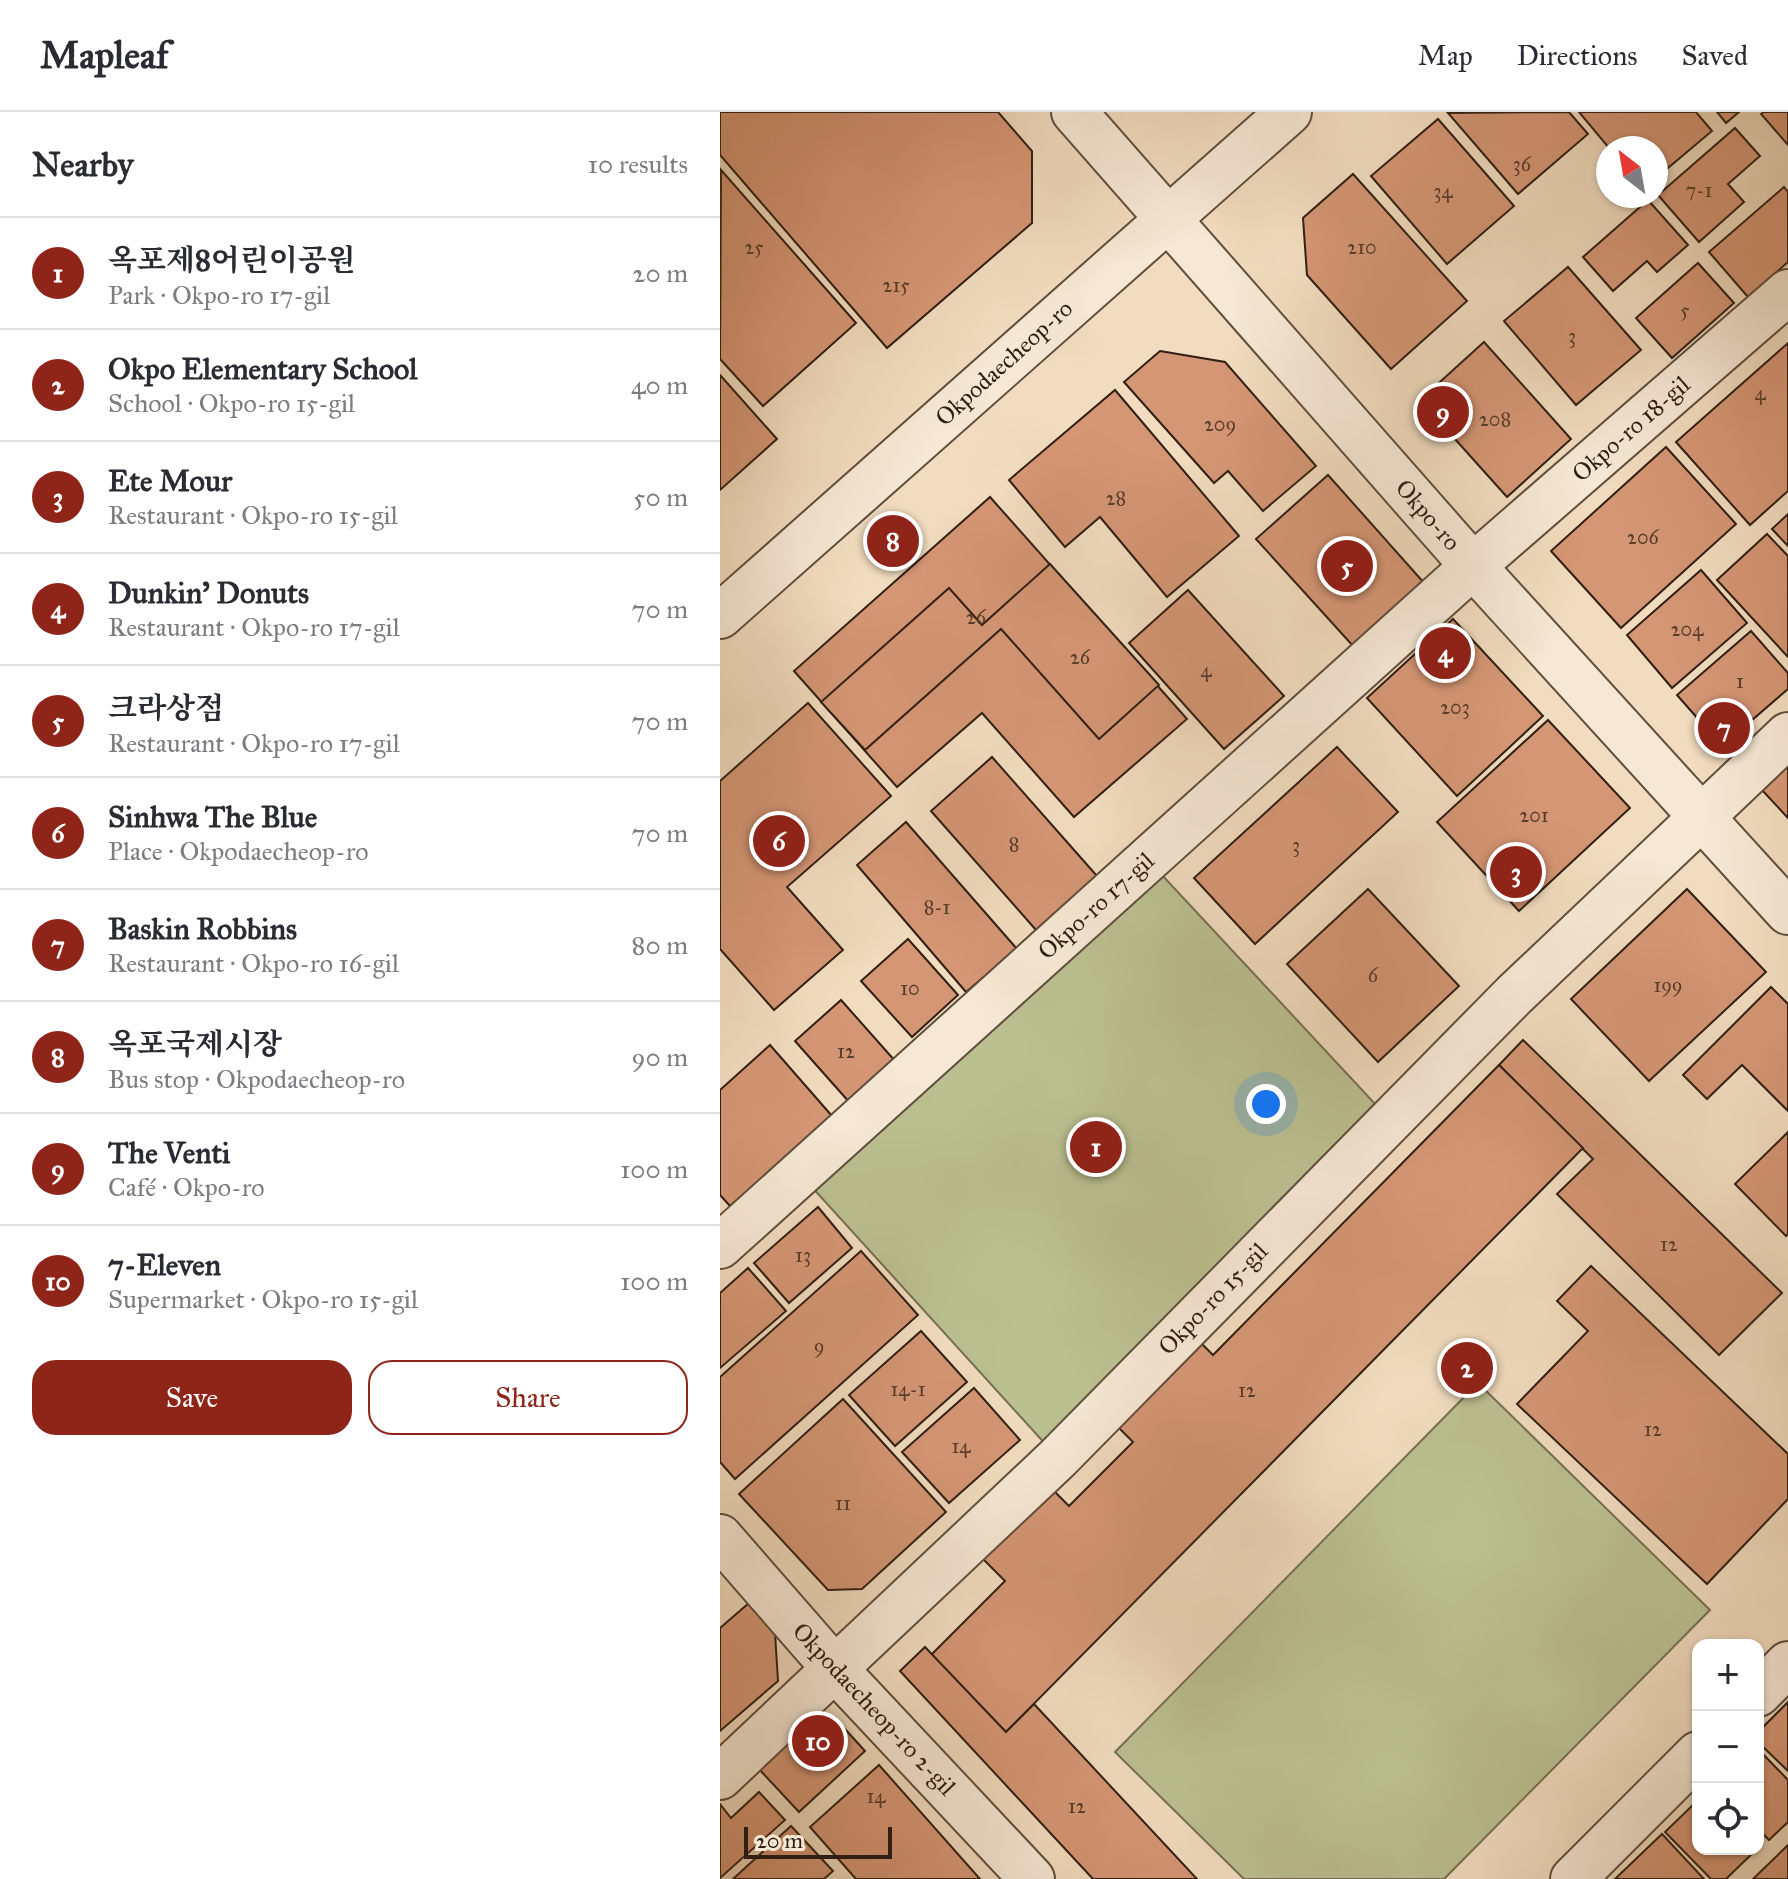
<!DOCTYPE html>
<meta charset="utf-8">
<style>
body{margin:0;font-family:"IM FELL Great Primer","Noto Serif KR",serif;background:#f7f7f7;color:#2b2b33}
.controls{position:absolute;right:24px;bottom:24px;display:grid;overflow:hidden;border-radius:16px;box-shadow:0 2px 6px #0004}
.controls button{width:72px;height:72px;display:grid;place-items:center;padding:0;border:0;border-bottom:2px solid #e1e1e2;background:#fff;color:#2b2b33;font:40px sans-serif}
.compass{position:absolute;left:876px;top:24px;width:72px;height:72px;border-radius:50%;background:#fff;box-shadow:0 2px 6px #0004;rotate:329deg}
.scale{position:absolute;left:24px;bottom:20px;width:148px;box-sizing:border-box;padding-left:8px;border:4px solid #301f12;border-top:0;font-size:22px;line-height:28px;white-space:nowrap;color:#301f12;-webkit-text-stroke:6px #f6e8d5;paint-order:stroke}
.you{position:absolute;left:546px;top:992px;width:28px;height:28px;margin:-20px;border:6px solid #fff;border-radius:50%;background:#1a73e8;box-shadow:0 0 0 12px #1a73e833}
.badge{display:grid;place-items:center;width:52px;height:52px;border-radius:50%;background:#8f2418;color:#fff;font-size:26px;font-weight:700}
.pin{position:absolute;translate:-50% -50%;border:4px solid #fff;box-shadow:0 2px 8px #0006}
.list{margin:0;padding:0;list-style:none}
h2{display:flex;justify-content:space-between;align-items:center;height:104px;margin:0;padding:0 32px;font-size:34px}
h2 small{font-size:26px;font-weight:400;color:#7c7c81}
.list li{display:grid;grid-template-columns:52px 1fr auto;gap:24px;align-items:center;box-sizing:border-box;height:112px;padding:0 32px;border-top:2px solid #e1e1e2}
.list b{display:block;font-size:30px;white-space:nowrap}
.list p{margin:0;font-size:26px;white-space:nowrap;color:#7c7c81}
.list em{font-size:26px;font-style:normal;color:#7c7c81}
.actions{display:flex;gap:16px;padding:24px 32px}
.actions a{flex:1;padding:18px 0;border:2px solid #8f2418;border-radius:24px;text-align:center;font-size:28px;color:#8f2418}
.actions .main{background:#8f2418;color:#fff}
.icon{flex:none;width:44px;height:44px;fill:none;stroke:currentColor;stroke-width:2;stroke-linecap:round;stroke-linejoin:round}
.map{position:relative;flex:none;width:1068px;height:1767px;overflow:hidden}
header{display:flex;align-items:center;gap:48px;box-sizing:border-box;height:112px;padding:0 40px;background:#fff;border-bottom:2px solid #e1e1e2}
header strong{font-size:38px}
nav{display:flex;gap:44px;margin-inline-start:auto;font-size:28px}
main{display:flex}
aside{flex:1;background:#fff}
.map>svg:first-child{display:block}
.green{fill:#bbc091;stroke:#767052;stroke-width:2}
.building{fill:#d59675;stroke:#301f12;stroke-width:2}
.lines{fill:none;stroke-linecap:round;stroke-linejoin:round}
.minor-casing{stroke:#604e3d;stroke-width:48}
.tertiary-casing{stroke:#604e3d;stroke-width:48}
.minor{stroke:#f6e8d5;stroke-width:44}
.tertiary{stroke:#f6e8d5;stroke-width:44}
.labels{text-anchor:middle;stroke-width:8;stroke-linejoin:round;paint-order:stroke}
.number-label{font-size:20px;fill:#593d2b}
.street-label{font-size:24px;fill:#301f12;stroke:#f6e8d5}
</style>
<header>
<strong>Mapleaf</strong>
<nav><a>Map</a><a>Directions</a><a>Saved</a></nav>
</header>
<main>
<aside>
<h2>Nearby<small>10 results</small></h2>
<ul class="list">
<li><span class="badge">1</span><div><b>옥포제8어린이공원</b><p>Park · Okpo-ro 17-gil</p></div><em>20 m</em></li>
<li><span class="badge">2</span><div><b>Okpo Elementary School</b><p>School · Okpo-ro 15-gil</p></div><em>40 m</em></li>
<li><span class="badge">3</span><div><b>Ete Mour</b><p>Restaurant · Okpo-ro 15-gil</p></div><em>50 m</em></li>
<li><span class="badge">4</span><div><b>Dunkin' Donuts</b><p>Restaurant · Okpo-ro 17-gil</p></div><em>70 m</em></li>
<li><span class="badge">5</span><div><b>크라상점</b><p>Restaurant · Okpo-ro 17-gil</p></div><em>70 m</em></li>
<li><span class="badge">6</span><div><b>Sinhwa The Blue</b><p>Place · Okpodaecheop-ro</p></div><em>70 m</em></li>
<li><span class="badge">7</span><div><b>Baskin Robbins</b><p>Restaurant · Okpo-ro 16-gil</p></div><em>80 m</em></li>
<li><span class="badge">8</span><div><b>옥포국제시장</b><p>Bus stop · Okpodaecheop-ro</p></div><em>90 m</em></li>
<li><span class="badge">9</span><div><b>The Venti</b><p>Café · Okpo-ro</p></div><em>100 m</em></li>
<li><span class="badge">10</span><div><b>7-Eleven</b><p>Supermarket · Okpo-ro 15-gil</p></div><em>100 m</em></li>
</ul>
<div class="actions"><a class="main">Save</a><a>Share</a></div>
</aside>
<div class="map">
<svg width="1068" height="1767" viewBox="0 0 1068 1767">
<rect width="100%" height="100%" fill="#f1dcbf"/>
<filter id="stains"><feTurbulence type="fractalNoise" baseFrequency=".0025" numOctaves="4"/><feColorMatrix values="0 0 0 0 .2 0 0 0 0 .09 0 0 0 0 .02 0 0 0 .5 -.17"/></filter>
<radialGradient id="worn" r=".72"><stop offset=".6" stop-color="#630" stop-opacity="0"/><stop offset="1" stop-color="#630" stop-opacity=".3"/></radialGradient>
<g class="green">
<path d="M428 748 670 1008 338 1346 80 1062Z"/>
<path d="M758 1271 990 1498 724 1767H524L395 1640Z"/>
</g>
<g class="building">
<path d="M0 0H278L312 39V111L167 236 0 43Z"/>
<path d="M849 0 868 22 798 82 728 1Z"/>
<path d="M859 0H976L992 19 936 66V36H889Z"/>
<path d="M997 0H1019L1006 11Z"/>
<path d="M1044 0H1068V33L1041 2Z"/>
<path d="M718 7 794 94 727 152 651 64Z"/>
<path d="M1015 16 1040 44 1008 72 1024 90 979 130 938 83Z"/>
<path d="M1 58 136 211 43 294 0 247Z"/>
<path d="M633 62 747 189 671 257 587 163 583 106Z"/>
<path d="M1064 75 1068 80V150L1028 185 989 140Z"/>
<path d="M928 88 968 133 937 160 927 149 893 179 863 145Z"/>
<path d="M978 151 1014 191 952 246 916 206Z"/>
<path d="M848 155 921 238 856 293 784 209Z"/>
<path d="M764 230 851 327 787 385 700 288Z"/>
<path d="M1068 231V379L1030 413 956 330Z"/>
<path d="M440 239 505 250 596 354 543 399 508 359 494 371 404 270Z"/>
<path d="M0 263 57 327 0 378Z"/>
<path d="M395 278 519 424 447 485 380 405 345 435 289 368Z"/>
<path d="M946 335 1016 412 901 516 831 439Z"/>
<path d="M608 363 705 472 634 535 536 427Z"/>
<path d="M270 385 467 607 354 705 262 601 177 675 74 559Z"/>
<path d="M1068 402V434L1052 417Z"/>
<path d="M1047 422 1068 444V545L997 468Z"/>
<path d="M330 452 439 573 379 627 281 517 145 638 101 590 229 476 262 513Z"/>
<path d="M981 458 1027 511 952 576 907 523Z"/>
<path d="M468 478 564 584 504 637 409 531Z"/>
<path d="M733 507 823 604 737 684 647 586Z"/>
<path d="M1031 519 1068 561V577L1002 634 957 583Z"/>
<path d="M88 591 171 684 67 775 123 838 54 898 0 837V669Z"/>
<path d="M828 608 910 696 799 799 717 710Z"/>
<path d="M617 635 678 700 535 832 474 766Z"/>
<path d="M272 645 377 764 316 818 211 699Z"/>
<path d="M1068 654V706L1042 678Z"/>
<path d="M186 710 297 837 246 880 137 753Z"/>
<path d="M648 777 739 874 658 950 567 852Z"/>
<path d="M967 777 1046 860 929 969 851 887Z"/>
<path d="M188 827 238 883 192 925 141 869Z"/>
<path d="M1051 875 1068 892V999L1022 953 987 987 963 963Z"/>
<path d="M121 888 176 950 130 991 75 929Z"/>
<path d="M803 928 1062 1181 999 1243 837 1082 873 1047 779 953Z"/>
<path d="M50 933 112 1004 10 1094 0 1083V978Z"/>
<path d="M779 953 863 1036 286 1620 210 1544 285 1469 260 1444 329 1374 349 1394 413 1330 395 1312 479 1229 493 1243Z"/>
<path d="M1068 1020V1122L1066 1124 1015 1072Z"/>
<path d="M98 1095 132 1136 69 1191 34 1151Z"/>
<path d="M141 1139 198 1203 15 1367 0 1350V1265Z"/>
<path d="M871 1154 1068 1342V1387L987 1472 797 1292 868 1219 837 1189Z"/>
<path d="M28 1156 66 1199 0 1256V1181Z"/>
<path d="M201 1219 247 1270 175 1334 129 1283Z"/>
<path d="M254 1276 300 1328 229 1391 182 1340Z"/>
<path d="M123 1287 226 1400 142 1477 108 1478 19 1382Z"/>
<path d="M29 1491 55 1521 58 1569 0 1619V1516Z"/>
<path d="M205 1535 286 1620 314 1592 477 1767H373L180 1559Z"/>
<path d="M1068 1590V1659L1038 1630V1620Z"/>
<path d="M114 1605 145 1639 79 1700 38 1656 92 1607Z"/>
<path d="M1038 1637 1068 1668V1710L1049 1728 1038 1717Z"/>
<path d="M159 1653 260 1767H136L90 1715Z"/>
<path d="M39 1680 65 1708 0 1766V1692L11 1706Z"/>
<path d="M978 1688V1737H1037L1006 1767H991L945 1720Z"/>
<path d="M71 1714 113 1759 104 1767H13Z"/>
<path d="M942 1722 984 1767H895Z"/>
<path d="M1068 1733V1767H1033Z"/>
</g>
<g class="lines">
<defs>
<g id="minor">
<path d="M0 1134 753 454 1068 180"/>
<path d="M0 1425 115 1557 312 1767"/>
<path d="M1038 1582 1068 1552"/>
<path d="M0 1665 338 1346 794 883 1068 623"/>
<path d="M853 1767 978 1642"/>
</g>
<g id="tertiary">
<path d="M354 0 753 454 1068 800"/>
<path d="M0 504 569 0"/>
</g>
</defs>
<use href="#minor" class="minor-casing"/>
<use href="#tertiary" class="tertiary-casing"/>
<use href="#minor" class="minor"/>
<use href="#tertiary" class="tertiary"/>
</g>
<g class="labels">
<g class="number-label">
<text x="802" y="59">36</text>
<text x="979" y="85">7-1</text>
<text x="723" y="86">34</text>
<text x="34" y="142">25</text>
<text x="642" y="142">210</text>
<text x="176" y="180">215</text>
<text x="965" y="205">5</text>
<text x="852" y="231">3</text>
<text x="1040" y="288">4</text>
<text x="775" y="314">208</text>
<text x="500" y="319">209</text>
<text x="396" y="393">28</text>
<text x="923" y="432">206</text>
<text x="256" y="512">26</text>
<text x="967" y="524">204</text>
<text x="360" y="552">26</text>
<text x="486" y="565">4</text>
<text x="1020" y="576">1</text>
<text x="735" y="602">203</text>
<text x="814" y="710">201</text>
<text x="294" y="739">8</text>
<text x="576" y="740">3</text>
<text x="217" y="802">8-1</text>
<text x="653" y="870">6</text>
<text x="948" y="880">199</text>
<text x="190" y="883">10</text>
<text x="126" y="946">12</text>
<text x="949" y="1139">12</text>
<text x="83" y="1150">13</text>
<text x="99" y="1241">9</text>
<text x="188" y="1284">14-1</text>
<text x="527" y="1285">12</text>
<text x="933" y="1324">12</text>
<text x="241" y="1341">14</text>
<text x="123" y="1398">11</text>
<text x="156" y="1691">14</text>
<text x="357" y="1701">12</text>
</g>
<g class="street-label">
<text transform="translate(284 251) rotate(-42)" y="8">Okpodaecheop-ro</text>
<text transform="translate(911 317) rotate(-41)" y="8">Okpo-ro 18-gil</text>
<text transform="translate(708 403) rotate(49)" y="8">Okpo-ro</text>
<text transform="translate(376 794) rotate(-42)" y="8">Okpo-ro 17-gil</text>
<text transform="translate(493 1187) rotate(-46)" y="8">Okpo-ro 15-gil</text>
<text transform="translate(154 1597) rotate(47)" y="8">Okpodaecheop-ro 2-gil</text>
</g>
</g>
<rect width="100%" height="100%" filter="url(#stains)"/>
<rect width="100%" height="100%" fill="url(#worn)"/>
</svg>
<div class="controls">
<button>+</button>
<button>−</button>
<button><svg class="icon" aria-label="locate" viewBox="0 0 24 24"><circle cx="12" cy="12" r="6"/><path d="M12 2v4M12 18v4M2 12h4M18 12h4"/></svg></button>
</div>
<svg class="compass" viewBox="-18 -18 36 36"><path d="M0-13l5 13h-10z" fill="#e53935"/><path d="M0 13l5-13h-10z" fill="#7c7c81"/></svg>
<div class="scale">20 m</div>
<div class="you"></div>
<div class="pin badge" style="left:376px;top:1035px">1</div>
<div class="pin badge" style="left:747px;top:1256px">2</div>
<div class="pin badge" style="left:796px;top:760px">3</div>
<div class="pin badge" style="left:725px;top:541px">4</div>
<div class="pin badge" style="left:627px;top:454px">5</div>
<div class="pin badge" style="left:59px;top:729px">6</div>
<div class="pin badge" style="left:1004px;top:616px">7</div>
<div class="pin badge" style="left:173px;top:429px">8</div>
<div class="pin badge" style="left:723px;top:300px">9</div>
<div class="pin badge" style="left:98px;top:1629px">10</div>
</div>
</main>
